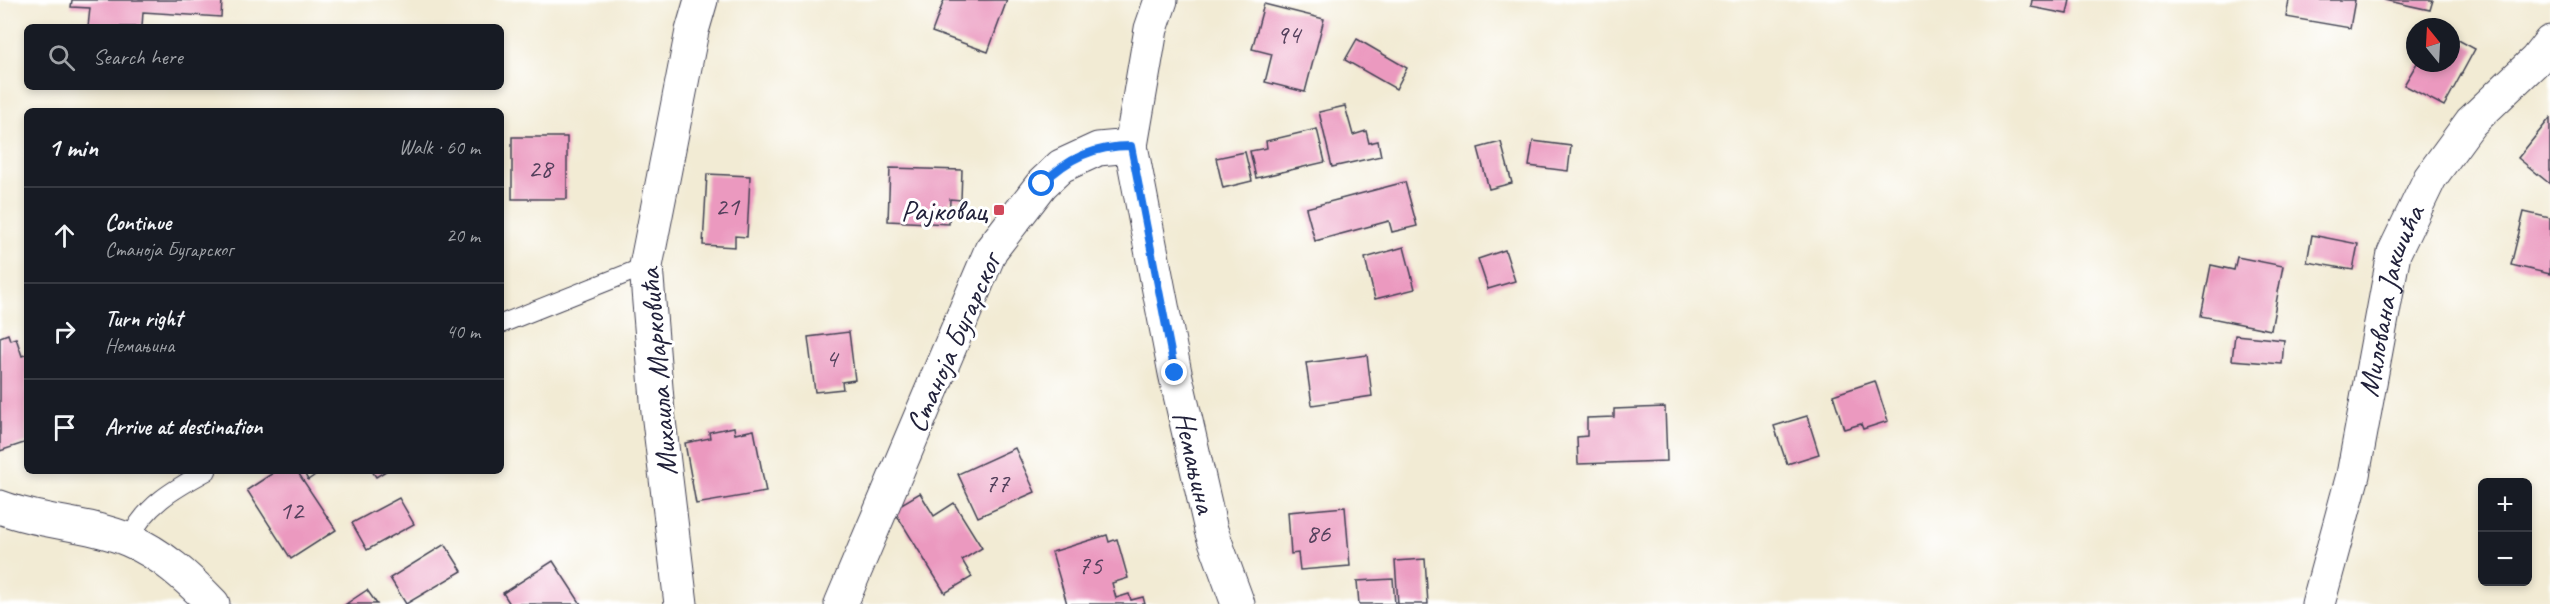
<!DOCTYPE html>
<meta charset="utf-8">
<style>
body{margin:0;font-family:Caveat,sans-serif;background:#20242c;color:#f1f3f6}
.controls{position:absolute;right:18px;bottom:18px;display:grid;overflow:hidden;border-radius:9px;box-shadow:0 3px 9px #0003}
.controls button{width:54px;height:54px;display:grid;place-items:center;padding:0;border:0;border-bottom:2px solid #363941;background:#171b24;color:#f1f3f6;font:30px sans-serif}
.compass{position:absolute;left:2406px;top:18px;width:54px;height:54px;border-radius:50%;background:#171b24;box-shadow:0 3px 9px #0003;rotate:342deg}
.stop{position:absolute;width:18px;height:18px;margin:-14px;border:4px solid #1a73e8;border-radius:50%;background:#fff}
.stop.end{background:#1a73e8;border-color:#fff;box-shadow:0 2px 6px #0008}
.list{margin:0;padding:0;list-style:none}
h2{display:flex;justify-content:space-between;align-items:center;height:78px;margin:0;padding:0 24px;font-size:26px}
h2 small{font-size:20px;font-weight:400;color:#9ea1a6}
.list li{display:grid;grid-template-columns:39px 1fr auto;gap:18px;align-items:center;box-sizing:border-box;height:96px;padding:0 24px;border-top:2px solid #363941}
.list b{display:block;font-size:22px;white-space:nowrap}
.list p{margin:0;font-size:20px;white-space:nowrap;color:#9ea1a6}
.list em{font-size:20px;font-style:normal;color:#9ea1a6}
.icon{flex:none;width:33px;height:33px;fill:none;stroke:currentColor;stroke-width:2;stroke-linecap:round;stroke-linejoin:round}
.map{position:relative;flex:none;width:2550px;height:604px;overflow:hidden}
.search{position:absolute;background:#171b24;box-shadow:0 3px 9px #0003;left:24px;top:24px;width:480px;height:66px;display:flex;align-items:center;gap:15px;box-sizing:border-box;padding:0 21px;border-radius:9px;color:#9ea1a6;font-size:22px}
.panel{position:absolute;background:#171b24;box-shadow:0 3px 9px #0003;left:24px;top:108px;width:480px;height:366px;border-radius:9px}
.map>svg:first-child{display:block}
.building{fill:#eb99bf}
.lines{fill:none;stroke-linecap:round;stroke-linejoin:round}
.service-casing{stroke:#414052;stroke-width:20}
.minor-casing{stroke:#414052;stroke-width:35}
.tertiary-casing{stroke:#414052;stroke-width:35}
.service{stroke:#fff;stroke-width:18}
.minor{stroke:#fff;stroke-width:33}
.tertiary{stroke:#fff;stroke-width:33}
.route{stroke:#1a73e8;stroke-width:8}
.poi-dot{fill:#d1495b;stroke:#fff;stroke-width:2}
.labels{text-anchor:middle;stroke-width:6;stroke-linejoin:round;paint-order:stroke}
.number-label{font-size:27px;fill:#54405c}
.poi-label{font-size:30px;fill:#22223b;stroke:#fff;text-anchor:end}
.street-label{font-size:30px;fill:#22223b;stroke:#fff}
</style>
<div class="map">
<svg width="2550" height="604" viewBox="0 0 2550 604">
<rect width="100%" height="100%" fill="#fff"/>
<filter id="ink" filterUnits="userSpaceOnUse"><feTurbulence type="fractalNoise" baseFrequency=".0167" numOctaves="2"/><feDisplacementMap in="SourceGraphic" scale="12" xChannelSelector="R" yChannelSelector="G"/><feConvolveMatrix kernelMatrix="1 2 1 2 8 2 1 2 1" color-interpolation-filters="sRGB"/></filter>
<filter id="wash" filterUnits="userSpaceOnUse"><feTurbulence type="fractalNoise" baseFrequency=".008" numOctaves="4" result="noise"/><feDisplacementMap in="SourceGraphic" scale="24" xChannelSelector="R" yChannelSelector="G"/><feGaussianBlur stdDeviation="1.35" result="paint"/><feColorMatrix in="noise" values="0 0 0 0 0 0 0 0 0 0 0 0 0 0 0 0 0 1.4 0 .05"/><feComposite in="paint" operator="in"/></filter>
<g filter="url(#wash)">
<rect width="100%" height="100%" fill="#f2ebd4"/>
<g id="blocks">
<g class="building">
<path d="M72 0H222L221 17 143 12 142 27H88L90 8 71 7Z"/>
<path d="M944 0H1007L988 52 932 32Z"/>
<path d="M2032 0H2070L2067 14 2031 7Z"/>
<path d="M2289 0H2355L2350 28 2286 17Z"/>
<path d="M2384 0H2433L2430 10Z"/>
<path d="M1264 4 1324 19 1305 92 1265 82 1272 54 1252 49Z"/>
<path d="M2451 36 2475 49 2444 106 2404 85 2417 63H2451Z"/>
<path d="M1357 39 1407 68 1396 89 1345 60Z"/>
<path d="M1345 106 1353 135 1366 131 1369 143 1378 141 1381 156 1332 167 1319 112Z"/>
<path d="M2550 118V184L2518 158Z"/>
<path d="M1317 129 1325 162 1256 178 1250 151 1267 148 1266 141Z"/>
<rect x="512" y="137" width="55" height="62"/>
<path d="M1533 141 1571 146 1568 171 1529 166Z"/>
<path d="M1501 142 1512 183 1489 189 1478 148Z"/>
<path d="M1245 152 1252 181 1223 188 1216 158Z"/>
<path d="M890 168 962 170 961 200 950 199 949 224 888 221Z"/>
<path d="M707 174 750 176 747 237 735 236V247L703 245Z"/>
<path d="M1405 182 1417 226 1392 232 1389 221 1315 241 1306 208Z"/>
<path d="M2524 212 2550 218V274L2511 265Z"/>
<path d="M2312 235 2358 244 2353 270 2307 262Z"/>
<path d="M1404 247 1415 289 1375 299 1365 258Z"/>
<path d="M1505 250 1515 281 1488 289 1478 259Z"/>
<path d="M2237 257 2283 266 2271 330 2201 316 2211 265 2234 270Z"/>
<path d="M849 332 855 380 842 382 843 389 815 392 808 337Z"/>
<path d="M8 334 10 340 16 338 22 356 27 354V442L0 451V337Z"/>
<path d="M2235 335 2284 340 2282 364 2232 360Z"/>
<path d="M1367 355 1372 396 1312 405 1306 363Z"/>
<path d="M1875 381 1888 421 1863 429 1861 424 1844 429 1833 395Z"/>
<path d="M1665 407 1667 461 1578 464 1577 437 1587 436V418L1614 417V409Z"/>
<path d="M1807 416 1819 454 1787 464 1774 426Z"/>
<path d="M734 427 735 434 754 430 766 492 696 504 685 443 710 438 709 432Z"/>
<path d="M1015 448 1035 492 978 517 958 474Z"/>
<path d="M276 471H297L336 530 291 559 247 490Z"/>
<path d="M303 471H321L308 480Z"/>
<path d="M372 471H386L376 477Z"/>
<path d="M920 493 934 516 954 503 982 548 962 560 972 577 945 593 893 509Z"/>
<path d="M399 498 414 524 367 550 352 523Z"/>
<path d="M1345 507 1350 566 1300 570 1298 553 1291 554 1288 512Z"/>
<path d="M1107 535 1109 542 1117 539 1128 578 1112 583 1116 598 1129 594 1131 600 1143 597 1145 604H1067L1052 552Z"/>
<path d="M445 544 462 571 406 604 390 578Z"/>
<path d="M1425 559 1428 604H1398L1395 561Z"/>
<path d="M553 561 581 604H510L503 593Z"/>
<path d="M1393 579 1395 604H1359L1357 581Z"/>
<path d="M367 590 377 604H346Z"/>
</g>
</g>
</g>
<g filter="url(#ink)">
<use href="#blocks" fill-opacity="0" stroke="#414052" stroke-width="1.5"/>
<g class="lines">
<defs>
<g id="service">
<path d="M501 324 646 266"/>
<path d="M129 540C145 505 174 489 207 471"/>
</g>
<g id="minor">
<path d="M0 507C41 523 88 523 129 540 162 554 188 578 213 604"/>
<path d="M681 604 658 412 646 266 692 31 701 0"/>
<path d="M841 604 991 250 1042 184 1061 166 1098 149 1131 146"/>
<path id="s1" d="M2318 604 2353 475 2394 253 2430 178 2471 122 2536 60 2550 42"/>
</g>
<path id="tertiary" d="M1161 0 1151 29 1131 146 1175 373 1211 530 1238 604"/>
</defs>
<use href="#service" class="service-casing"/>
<use href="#minor" class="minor-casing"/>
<use href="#tertiary" class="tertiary-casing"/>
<use href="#service" class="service"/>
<use href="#minor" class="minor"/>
<use href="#tertiary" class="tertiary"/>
</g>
</g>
<g class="lines" filter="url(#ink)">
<path class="route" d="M1042 184C1068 158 1094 146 1131 146L1175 373"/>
</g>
<rect class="poi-dot" x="993" y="204" width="12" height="12" rx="3"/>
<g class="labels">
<g class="number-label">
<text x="1288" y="43">94</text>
<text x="540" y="177">28</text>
<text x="727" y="215">21</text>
<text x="831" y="367">4</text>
<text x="997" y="492">77</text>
<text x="291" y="519">12</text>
<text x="1318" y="542">86</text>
<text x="1090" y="574">75</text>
</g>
<g class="poi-label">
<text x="987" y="220">Рајковац</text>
</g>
<g class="street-label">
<text dy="10" stroke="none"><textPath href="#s1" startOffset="312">Милована Јакшића</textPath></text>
<text transform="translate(953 343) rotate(-66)" y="10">Станоја Бугарског</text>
<text transform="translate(658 372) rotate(-95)" y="10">Михаила Марковића</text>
<text transform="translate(1195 462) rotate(77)" y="10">Немањина</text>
</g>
</g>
</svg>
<div class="controls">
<button>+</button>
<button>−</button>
</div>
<svg class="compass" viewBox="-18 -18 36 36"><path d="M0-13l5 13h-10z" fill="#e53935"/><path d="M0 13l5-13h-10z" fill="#9ea1a6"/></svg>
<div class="stop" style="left:1042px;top:184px"></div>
<div class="stop end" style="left:1175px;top:373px"></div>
<div class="search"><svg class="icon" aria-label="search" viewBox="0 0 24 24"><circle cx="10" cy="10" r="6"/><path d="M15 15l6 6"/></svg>Search here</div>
<section class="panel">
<h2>1 min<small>Walk · 60 m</small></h2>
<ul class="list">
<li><svg class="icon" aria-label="ahead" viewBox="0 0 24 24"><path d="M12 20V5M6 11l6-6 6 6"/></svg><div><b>Continue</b><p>Станоја Бугарског</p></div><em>20 m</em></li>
<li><svg class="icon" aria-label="right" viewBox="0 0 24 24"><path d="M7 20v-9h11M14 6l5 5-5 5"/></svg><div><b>Turn right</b><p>Немањина</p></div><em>40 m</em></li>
<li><svg class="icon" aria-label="arrive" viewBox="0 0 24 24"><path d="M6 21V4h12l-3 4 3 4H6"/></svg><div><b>Arrive at destination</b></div></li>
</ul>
</section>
</div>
